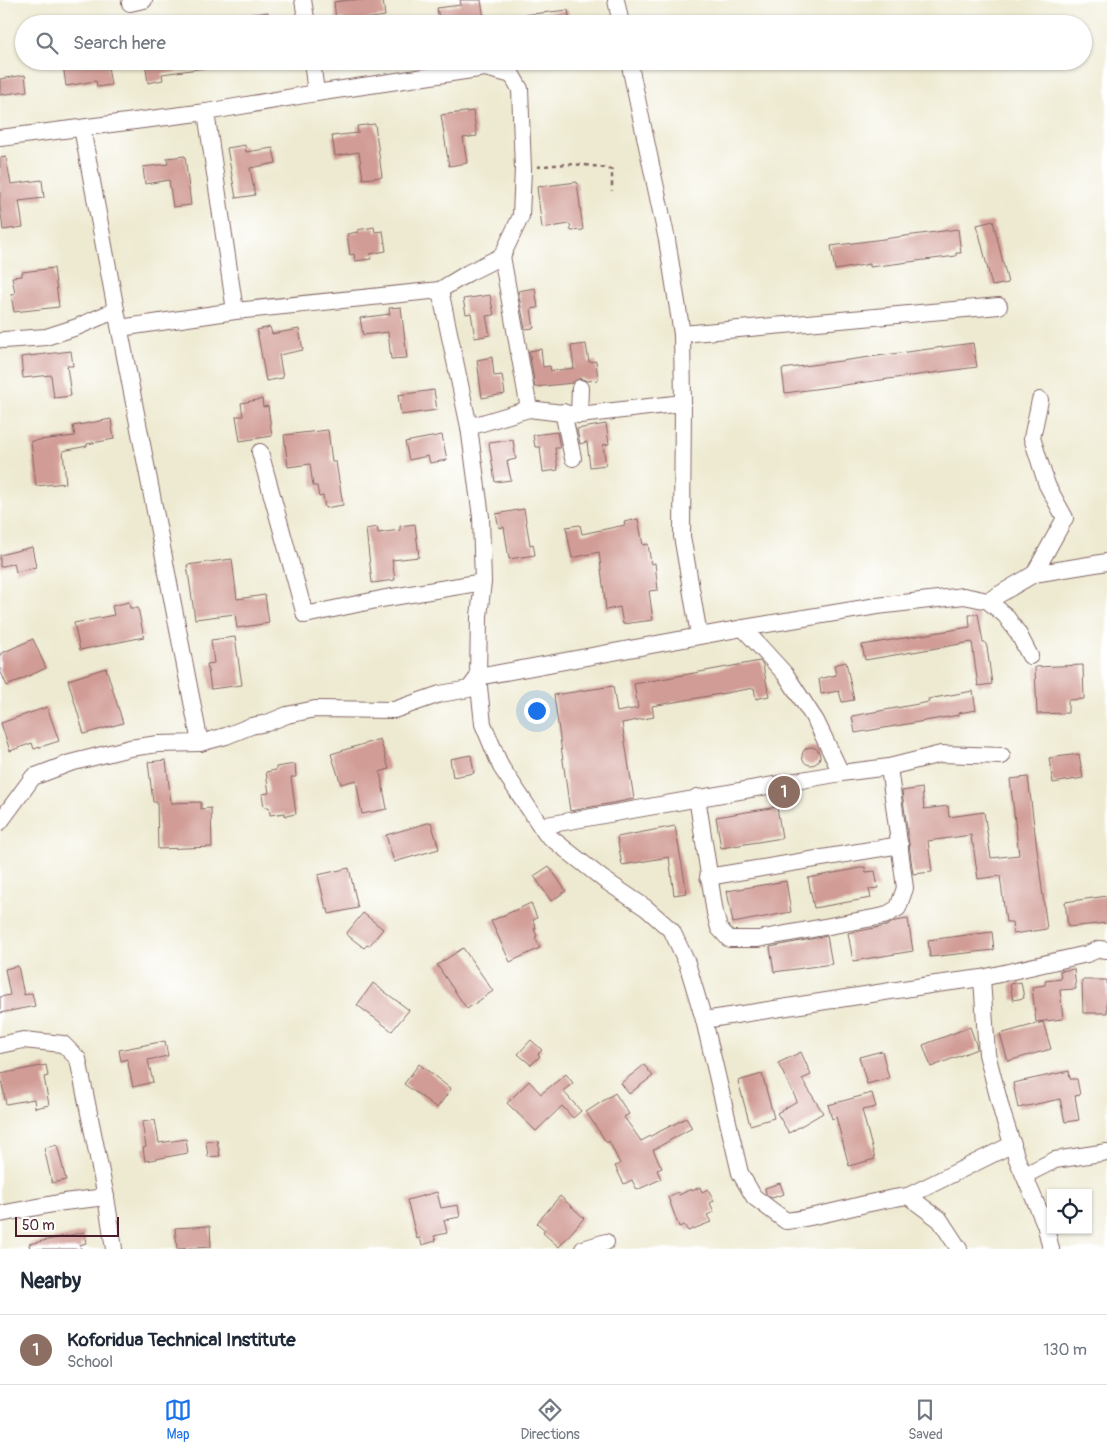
<!DOCTYPE html>
<style>
body{margin:0;font-family:Pangolin,sans-serif;background:#f6f6f7;color:#1f2937}
.controls{position:absolute;right:15px;bottom:15px;display:grid;overflow:hidden;border-radius:0px;box-shadow:0 1px 4px #0004}
.controls button{width:45px;height:45px;display:grid;place-items:center;padding:0;border:0;border-bottom:1px solid #e0e1e3;background:#fff;color:#1f2937;font:25px sans-serif}
.scale{position:absolute;left:15px;bottom:12px;width:104px;box-sizing:border-box;padding-left:5px;border:2px solid #4a1f2b;border-top:0;font-size:14px;line-height:18px;white-space:nowrap;color:#4a1f2b;-webkit-text-stroke:4px #fff;paint-order:stroke}
.you{position:absolute;left:536px;top:710px;width:18px;height:18px;margin:-12px;border:4px solid #fff;border-radius:50%;background:#1a73e8;box-shadow:0 0 0 8px #1a73e833}
.badge{display:grid;place-items:center;width:32px;height:32px;border-radius:50%;background:#1a73e8;color:#fff;font-size:16px;font-weight:700}
.pin{position:absolute;translate:-50% -50%;border:2px solid #fff;box-shadow:0 1px 5px #0006}
.list{margin:0;padding:0;list-style:none}
h2{display:flex;justify-content:space-between;align-items:center;height:65px;margin:0;padding:0 20px;font-size:21px}
h2 small{font-size:16px;font-weight:400;color:#747a83}
.list li{display:grid;grid-template-columns:32px 1fr auto;gap:15px;align-items:center;box-sizing:border-box;height:70px;padding:0 20px;border-top:1px solid #e0e1e3}
.list b{display:block;font-size:19px;white-space:nowrap}
.list p{margin:0;font-size:16px;white-space:nowrap;color:#747a83}
.list em{font-size:16px;font-style:normal;color:#747a83}
.icon{flex:none;width:28px;height:28px;fill:none;stroke:currentColor;stroke-width:2;stroke-linecap:round;stroke-linejoin:round}
.map{position:relative;flex:none;width:1107px;height:1249px;overflow:hidden}
.search{position:absolute;background:#fff;box-shadow:0 1px 4px #0004;left:15px;right:15px;top:15px;height:55px;display:flex;align-items:center;gap:12px;box-sizing:border-box;padding:0 18px;border-radius:28px;color:#747a83;font-size:19px}
.sheet{height:135px;background:#fff}
nav{display:flex;justify-content:space-around;align-items:center;box-sizing:border-box;height:70px;border-top:1px solid #e0e1e3;background:#fff;font-size:14px;color:#747a83}
nav a{display:grid;justify-items:center;gap:2px}
nav .on{color:#1a73e8}
.map>svg:first-child{display:block}
.building{fill:#d19c95}
.lines{fill:none;stroke-linecap:round;stroke-linejoin:round}
.minor-casing{stroke:#836665;stroke-width:18}
.path{stroke:#836665;stroke-width:2.5;stroke-dasharray:4 4;stroke-linecap:butt}
.minor{stroke:#fff;stroke-width:16}
</style>
<div class="map">
<svg width="1107" height="1249" viewBox="0 0 1107 1249">
<rect width="100%" height="100%" fill="#fff"/>
<filter id="ink" filterUnits="userSpaceOnUse"><feTurbulence type="fractalNoise" baseFrequency=".02" numOctaves="2"/><feDisplacementMap in="SourceGraphic" scale="10" xChannelSelector="R" yChannelSelector="G"/><feConvolveMatrix kernelMatrix="1 2 1 2 8 2 1 2 1" color-interpolation-filters="sRGB"/></filter>
<filter id="wash" filterUnits="userSpaceOnUse"><feTurbulence type="fractalNoise" baseFrequency=".0096" numOctaves="4" result="noise"/><feDisplacementMap in="SourceGraphic" scale="20" xChannelSelector="R" yChannelSelector="G"/><feGaussianBlur stdDeviation="1.12" result="paint"/><feColorMatrix in="noise" values="0 0 0 0 0 0 0 0 0 0 0 0 0 0 0 0 0 1.4 0 .05"/><feComposite in="paint" operator="in"/></filter>
<g filter="url(#wash)">
<rect width="100%" height="100%" fill="#eeead1"/>
<g id="blocks">
<g class="building">
<path d="M349 0H383L385 16 360 20 361 24H344V19L336 20 334 2Z"/>
<path d="M460 0H481L485 24H469L468 21 440 24 437 8 461 5Z"/>
<path d="M568 10 570 24H514V16Z"/>
<path d="M268 12 269 24H236L235 17Z"/>
<path d="M83 61H107L111 85 97 87 96 81 66 86 63 64Z"/>
<path d="M145 61H204L205 68 162 74 163 80 148 83Z"/>
<path d="M25 75 27 91 0 95V79Z"/>
<path d="M473 111 477 136 463 138 467 163 449 166 441 115Z"/>
<path d="M375 124 382 177 363 179 359 152 335 156 332 136 358 133 357 126Z"/>
<path d="M245 145 246 152 273 148 276 163 250 168 255 195 236 198 227 148Z"/>
<path d="M185 156 191 205 173 207 169 180 145 184 143 167 168 164 167 158Z"/>
<path d="M6 157 11 184 42 180 44 198 19 201 23 227 3 230 0 206V158Z"/>
<path d="M577 182 583 230 571 231 570 224 542 228 537 187Z"/>
<path d="M993 221 1008 283 992 286 977 225Z"/>
<path d="M374 227 375 232 383 231 386 251 370 254 371 259 355 261 354 254 350 255 347 234 358 232 357 230Z"/>
<path d="M958 229 961 253H956V256L870 267V264L835 270 831 246Z"/>
<path d="M54 268 59 307 14 312 11 294 15 293 12 277 22 276V272Z"/>
<path d="M535 288 538 308 531 309 534 328 525 329 518 291Z"/>
<path d="M490 295 494 315 486 316 490 335 475 338 471 313 466 314 463 299Z"/>
<path d="M401 307 407 358 391 359 388 332 363 335 360 318 390 314 389 308Z"/>
<path d="M270 327 272 334 299 329 303 350 279 355 283 378 266 381 257 330Z"/>
<path d="M973 343 977 367 785 393 782 369Z"/>
<path d="M586 344 589 362 596 361 598 380 587 381 580 378 572 383 535 387 529 351 541 349 543 367 550 366 551 371 574 368 571 346Z"/>
<path d="M71 351 73 366H67L71 396 54 398 51 375 23 378 21 357Z"/>
<path d="M492 357 494 376 502 375 505 394 482 398 477 360Z"/>
<path d="M434 390 437 410 401 415 398 395Z"/>
<path d="M262 399 263 407 268 406 272 436 240 441 236 416H243L241 403Z"/>
<path d="M111 419 114 439 87 444V446L63 451 66 483 36 486 31 441 75 436 73 426Z"/>
<path d="M606 424 609 444 603 445 606 465 590 467 587 442 580 444 577 429Z"/>
<path d="M328 430 332 462H336L343 505 325 508 323 496 319 497 317 486H313L310 464 288 467 284 435Z"/>
<path d="M557 432 560 448H555L558 470 543 472 540 447H535L533 435Z"/>
<path d="M442 435 447 460 430 463 428 456 409 460 405 442Z"/>
<path d="M513 440 516 459 507 461 511 480 495 482 489 443Z"/>
<path d="M524 509 530 545 533 544 535 555 509 559 504 527 499 528 496 514Z"/>
<path d="M638 519 643 545 648 544 651 564 655 563 658 590 649 591 653 620 623 624 620 607 606 610 599 552 572 558 566 527 580 525 582 534 625 525 624 522Z"/>
<path d="M415 524 419 557 392 560 395 580 372 583 366 529 377 527 378 533 400 530V526Z"/>
<path d="M32 547 36 567 16 572 14 563 0 567V555Z"/>
<path d="M232 559 237 599 265 595 269 623 237 628 235 614 195 619 187 565Z"/>
<path d="M129 602 130 608H138L144 637 80 650 74 623 114 615 112 606Z"/>
<path d="M978 614 983 642H985L987 647 992 684 978 686 972 642 865 660 862 645 970 627 969 615Z"/>
<path d="M235 637 242 685 211 689 207 664 214 663 211 640Z"/>
<path d="M33 639 46 668 7 686 0 670V654Z"/>
<path d="M760 661 763 665 769 696 756 699 754 688 652 706 654 717 622 723 634 799 570 811 554 695 613 686 617 712 638 708 634 684Z"/>
<path d="M846 662 854 700 842 702 839 691 821 694 819 679 836 675 834 665Z"/>
<path d="M1083 665 1084 699 1068 700V713L1037 714 1035 667Z"/>
<path d="M106 668 123 723 84 734 68 680Z"/>
<path d="M973 691 976 710 959 713V715L855 733 852 716 929 702 928 699Z"/>
<path d="M47 707 59 741 34 749 32 743 10 751 1 723Z"/>
<path d="M380 739 389 769 380 772 387 809 362 814 356 780 341 784 331 754Z"/>
<circle cx="811" cy="756" r="9"/>
<path d="M1079 754 1083 778 1053 783 1049 758Z"/>
<path d="M471 755 474 773 453 777 450 759Z"/>
<path d="M166 760 171 803 201 802V809L211 808 212 847 158 849 157 802H153L148 762Z"/>
<path d="M295 764 296 777H291L296 814 285 816V813L270 815 269 807H264L262 794 269 793 266 772 276 770V767Z"/>
<path d="M1028 777 1047 929 1013 934 1012 922H1006L1000 876 978 879 973 844H972L971 835 928 841 932 872 913 874 902 791 922 788 924 809 948 806 949 817 984 812 991 858 1019 855 1010 779Z"/>
<path d="M777 807 782 838 721 848 716 817Z"/>
<path d="M431 822 439 849 394 862 386 835Z"/>
<path d="M675 826 687 893 674 895 669 857 622 865 617 837Z"/>
<path d="M549 866 566 891 551 901 534 876Z"/>
<path d="M865 867 866 872 875 871 878 888 869 889 871 898 814 908 808 878Z"/>
<path d="M349 868 358 908 329 914 328 909H326L318 875Z"/>
<path d="M786 881 791 912 733 923 727 891Z"/>
<path d="M1107 896V923L1068 927 1065 902Z"/>
<path d="M531 903 537 918 533 920 536 928 534 929 537 936 535 937 540 948 510 962 491 921Z"/>
<path d="M363 913 383 929 369 946 367 945 364 948 346 934Z"/>
<path d="M908 919 913 951 853 961 848 933 886 926 895 921Z"/>
<path d="M992 932 994 950 930 957 928 940Z"/>
<path d="M827 936 832 964 774 972 770 947Z"/>
<path d="M463 948 493 991 467 1009 437 965Z"/>
<path d="M18 966 24 995 32 993 35 1006 0 1013V997L10 995 5 969Z"/>
<path d="M1074 969 1076 989 1060 990 1063 1019 1036 1022 1032 987 1045 985V981L1061 979 1060 971Z"/>
<path d="M1082 980H1107V1013H1083Z"/>
<path d="M1021 982 1024 998 1013 1000 1010 984Z"/>
<path d="M373 983 409 1010 392 1031 357 1005Z"/>
<path d="M1043 1022 1051 1049 1008 1061 1000 1034Z"/>
<path d="M970 1027 976 1044 977 1049 931 1067 923 1045Z"/>
<path d="M531 1040 542 1050 538 1054 540 1056 531 1065 518 1054Z"/>
<path d="M165 1041 168 1056 148 1060 153 1082 133 1087 127 1059 121 1061 119 1050Z"/>
<path d="M882 1051 889 1078 867 1084 859 1057Z"/>
<path d="M801 1052 811 1075 802 1079 823 1113 789 1133 777 1113 797 1101 778 1063Z"/>
<path d="M419 1064 451 1089 437 1108 404 1084Z"/>
<path d="M46 1065 48 1076 44 1077 49 1105 35 1108 34 1099 6 1104 0 1074Z"/>
<path d="M644 1065 653 1076 629 1094 621 1083Z"/>
<path d="M1069 1071 1070 1079H1077L1080 1095 1075 1096 1079 1120 1065 1122 1060 1099 1018 1108 1013 1083Z"/>
<path d="M566 1074 573 1083 563 1091 581 1111 573 1118 562 1106 536 1131 507 1103 529 1081 541 1094Z"/>
<path d="M762 1074 774 1118 750 1125 738 1081Z"/>
<path d="M615 1093 629 1114 624 1117 641 1141 686 1118 692 1128 653 1150 662 1168 657 1170 661 1179 637 1190 632 1180 624 1184 615 1166 620 1164 609 1141 607 1143 586 1112Z"/>
<path d="M872 1093 876 1107 862 1110 875 1159 849 1166 836 1117 832 1119 828 1105Z"/>
<path d="M155 1120 159 1143 186 1139 188 1153 145 1161 143 1148 146 1147 142 1122Z"/>
<path d="M217 1140 220 1156 208 1157 206 1141Z"/>
<path d="M57 1145 66 1180 52 1183 44 1148Z"/>
<path d="M780 1183 784 1194 772 1198 766 1194 765 1188Z"/>
<path d="M700 1187 702 1192 708 1189 714 1201 710 1203 714 1212 707 1215 711 1222 688 1231 684 1225 679 1227 668 1197 678 1192 679 1195 691 1189 692 1191Z"/>
<path d="M437 1192 441 1208 458 1205 460 1217 444 1220 447 1233 434 1236 436 1241 422 1245 420 1238 417 1239 407 1200Z"/>
<path d="M560 1196 584 1218 559 1247 543 1233 545 1230 537 1223Z"/>
<path d="M210 1226 211 1247 177 1249 175 1228Z"/>
<path d="M84 1232 86 1243 80 1245 81 1249H30L29 1244Z"/>
</g>
</g>
</g>
<g filter="url(#ink)">
<use href="#blocks" fill-opacity="0" stroke="#836665" stroke-width="1"/>
<g class="lines">
<defs>
<g id="minor">
<path d="M303 0 307 24"/>
<path d="M616 0 621 24"/>
<path d="M130 3 144 0"/>
<path d="M312 61 316 93 485 68 512 75 520 89 523 169 521 216 502 256 468 273 440 290 469 427 481 517 483 582 479 616 478 677 483 724 501 767 546 834 603 879 646 908 672 931 687 963 704 1020 936 984 982 978 987 1054 1002 1112 1017 1159 1045 1224 1051 1249"/>
<path d="M629 61 667 240 682 334 683 403 682 536 699 635"/>
<path d="M206 112 235 311"/>
<path d="M0 138 206 112 316 93"/>
<path d="M502 256 529 409"/>
<path d="M120 328 235 311 440 290"/>
<path d="M682 334 999 306"/>
<path d="M4 340 46 337 77 327 116 310"/>
<path d="M563 412 573 458"/>
<path d="M579 415 580 388"/>
<path d="M469 427 529 409 579 415 683 403"/>
<path d="M260 452 305 615 381 599 483 582"/>
<path d="M1034 574 1107 562"/>
<path d="M988 601 1034 574 1065 518 1047 485 1032 438 1040 400"/>
<path d="M743 628 786 675 816 721 841 773"/>
<path d="M200 743 226 736 251 726 267 723 287 715 315 709 394 710 440 694 469 689 478 677 743 628 877 606 964 596 988 601 1005 615 1018 633 1030 656"/>
<path d="M697 797 715 913 719 928 729 939H758L884 916 898 908 905 888 889 767"/>
<path d="M0 822 33 777 70 763 130 748 158 744 200 743 116 310 82 128"/>
<path d="M541 826 841 773 889 767 941 754 1002 756"/>
<path d="M708 877 900 845"/>
<path d="M982 978 1087 954 1099 949 1107 950"/>
<path d="M704 1020 740 1173 754 1197 786 1221C828 1216 866 1201 908 1196L940 1220 959 1249"/>
<path d="M0 1045 23 1040 63 1044 78 1059 106 1197 114 1249"/>
<path d="M1025 1175 1055 1160 1107 1152"/>
<path d="M908 1196 1013 1144"/>
<path d="M0 1214 64 1202 106 1197"/>
<path d="M583 1249 606 1242"/>
</g>
</defs>
<use href="#minor" class="minor-casing"/>
<path class="path" d="M537 167C563 163 587 163 612 170V191"/>
<use href="#minor" class="minor"/>
</g>
</g>
</svg>
<div class="controls">
<button><svg class="icon" aria-label="locate" viewBox="0 0 24 24"><circle cx="12" cy="12" r="6"/><path d="M12 2v4M12 18v4M2 12h4M18 12h4"/></svg></button>
</div>
<div class="scale">50 m</div>
<div class="you"></div>
<div class="pin badge" style="left:784px;top:792px;background:#8d6e63">1</div>
<div class="search"><svg class="icon" aria-label="search" viewBox="0 0 24 24"><circle cx="10" cy="10" r="6"/><path d="M15 15l6 6"/></svg>Search here</div>
</div>
<section class="sheet">
<h2>Nearby<small></small></h2>
<ul class="list">
<li><span class="badge" style="background:#8d6e63">1</span><div><b>Koforidua Technical Institute</b><p>School</p></div><em>130 m</em></li>
</ul>
</section>
<nav>
<a class="on"><svg class="icon" aria-label="map" viewBox="0 0 24 24"><path d="M3 6l6-2 6 2 6-2v14l-6 2-6-2-6 2zM9 4v14M15 6v14"/></svg>Map</a>
<a><svg class="icon" aria-label="directions" viewBox="0 0 24 24"><path d="M12 3l9 9-9 9-9-9zM9 14v-3h6M13 9l2 2-2 2"/></svg>Directions</a>
<a><svg class="icon" aria-label="saved" viewBox="0 0 24 24"><path d="M7 4h10v16l-5-4-5 4z"/></svg>Saved</a>
</nav>
